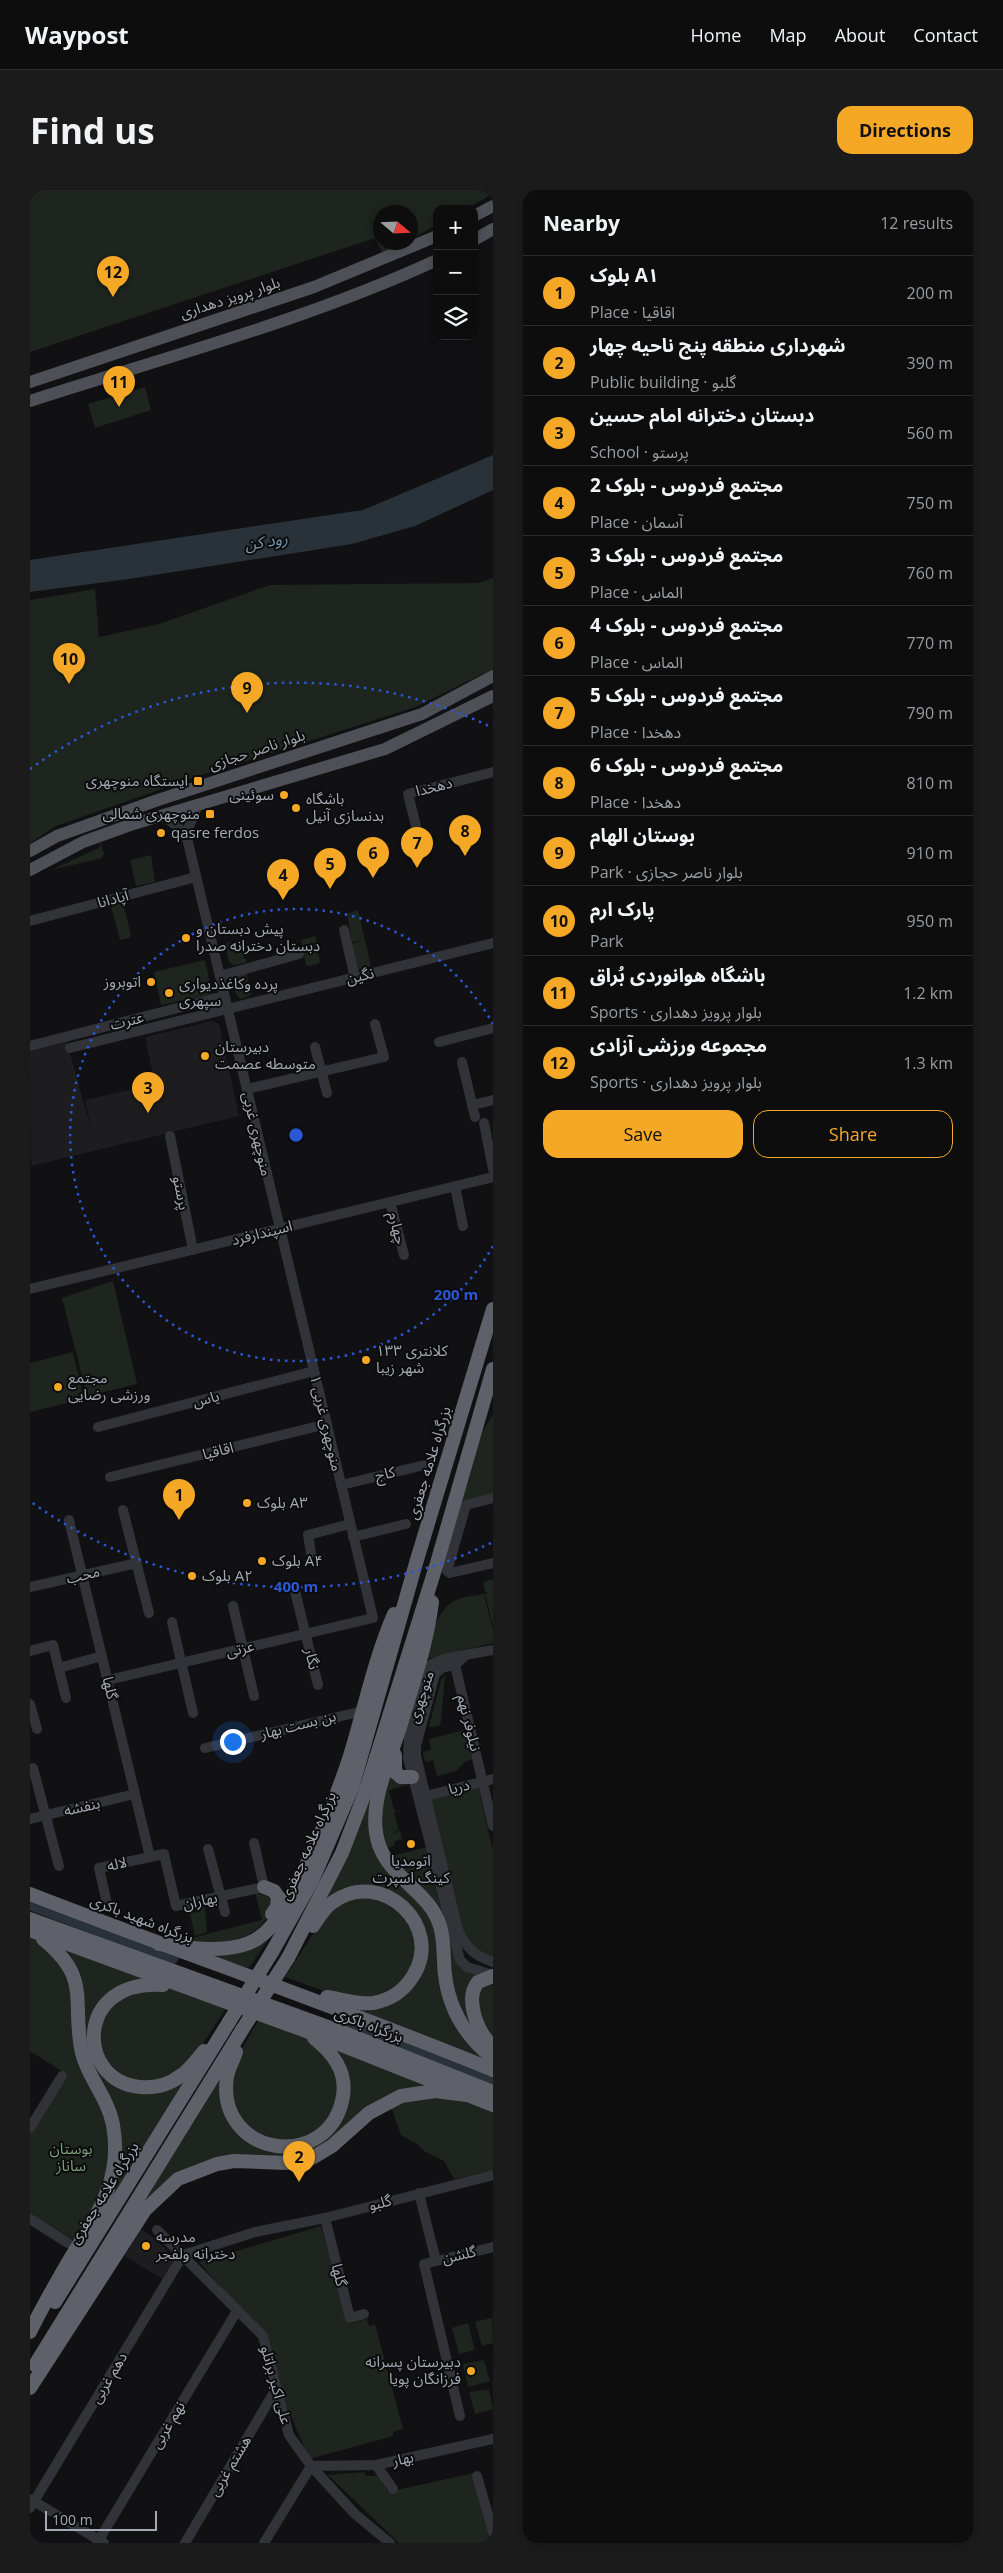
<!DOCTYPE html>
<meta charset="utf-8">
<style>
body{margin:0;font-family:"Open Sans","Noto Sans Arabic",sans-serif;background:#1b1b1c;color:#f1f3f6}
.controls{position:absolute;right:15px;top:15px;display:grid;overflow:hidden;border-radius:10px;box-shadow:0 2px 8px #0003}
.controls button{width:45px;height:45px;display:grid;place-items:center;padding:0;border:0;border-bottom:1px solid #2d2d2e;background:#0d0d0e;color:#f1f3f6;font:25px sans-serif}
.compass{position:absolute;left:343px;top:15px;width:45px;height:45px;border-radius:50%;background:#0d0d0e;box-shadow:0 2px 8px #0003;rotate:109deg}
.scale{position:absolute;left:15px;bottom:12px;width:112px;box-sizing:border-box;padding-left:5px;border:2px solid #a2a8b4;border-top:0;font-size:14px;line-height:18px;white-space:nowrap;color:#a2a8b4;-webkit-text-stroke:4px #0c0c0d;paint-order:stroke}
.you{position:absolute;left:202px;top:1551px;width:18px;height:18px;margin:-12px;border:4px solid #fff;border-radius:50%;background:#1a73e8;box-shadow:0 0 0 8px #1a73e833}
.badge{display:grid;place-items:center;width:32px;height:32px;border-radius:50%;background:#f5a826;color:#111;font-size:16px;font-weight:700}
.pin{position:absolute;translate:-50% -41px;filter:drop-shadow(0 1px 2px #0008)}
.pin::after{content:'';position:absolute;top:26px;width:18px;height:15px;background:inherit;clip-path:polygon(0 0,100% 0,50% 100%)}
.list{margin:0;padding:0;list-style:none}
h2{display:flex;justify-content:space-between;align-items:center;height:65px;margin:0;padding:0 20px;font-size:21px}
h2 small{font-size:16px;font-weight:400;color:#9a9c9e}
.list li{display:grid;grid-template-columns:32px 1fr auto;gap:15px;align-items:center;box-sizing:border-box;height:70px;padding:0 20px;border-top:1px solid #2d2d2e}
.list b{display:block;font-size:19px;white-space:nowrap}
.list p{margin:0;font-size:16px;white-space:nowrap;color:#9a9c9e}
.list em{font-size:16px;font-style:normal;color:#9a9c9e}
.actions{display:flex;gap:10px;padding:15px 20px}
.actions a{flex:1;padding:11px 0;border:1px solid #f5a826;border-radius:15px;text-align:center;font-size:18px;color:#f5a826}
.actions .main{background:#f5a826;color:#111}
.icon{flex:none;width:28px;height:28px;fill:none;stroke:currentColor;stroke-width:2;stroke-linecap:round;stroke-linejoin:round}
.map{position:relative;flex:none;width:463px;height:2353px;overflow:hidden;border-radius:15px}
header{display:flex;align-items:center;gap:30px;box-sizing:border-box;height:70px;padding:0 25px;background:#0d0d0e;border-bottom:1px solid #2d2d2e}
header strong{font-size:24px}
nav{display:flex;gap:28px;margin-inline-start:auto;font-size:18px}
.intro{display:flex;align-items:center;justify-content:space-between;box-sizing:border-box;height:120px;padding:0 30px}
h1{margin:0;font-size:35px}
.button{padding:12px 22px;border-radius:15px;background:#f5a826;color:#111;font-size:18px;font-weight:700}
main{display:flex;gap:30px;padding:0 30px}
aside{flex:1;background:#0d0d0e;border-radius:15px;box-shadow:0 2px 8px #0003}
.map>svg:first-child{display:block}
.built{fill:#1d1d1f}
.green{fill:#1d251e}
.water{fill:#293238}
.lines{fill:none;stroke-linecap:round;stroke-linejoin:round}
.river{stroke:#293238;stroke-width:14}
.minor{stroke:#323338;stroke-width:10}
.major{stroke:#4e5057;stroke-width:12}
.highway{stroke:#5e6169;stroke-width:14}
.highway-bridge{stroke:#5e6169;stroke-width:14}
.ring{fill:none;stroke:#2a57d4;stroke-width:2.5;stroke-dasharray:2.5 5}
.poi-dot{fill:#f5a826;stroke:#0c0c0d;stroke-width:2}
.labels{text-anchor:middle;stroke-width:4;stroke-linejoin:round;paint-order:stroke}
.street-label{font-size:15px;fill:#a2a8b4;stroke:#0c0c0d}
.poi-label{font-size:15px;fill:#a2a8b4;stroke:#0c0c0d;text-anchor:start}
.park-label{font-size:15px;fill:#789f79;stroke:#0c0c0d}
.water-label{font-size:16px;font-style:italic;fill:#7798b0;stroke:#0c0c0d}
.centre{fill:#2a57d4;stroke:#0c0c0d;stroke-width:2.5}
.ring-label{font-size:15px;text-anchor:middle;font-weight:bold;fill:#2a57d4;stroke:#0c0c0d;stroke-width:4;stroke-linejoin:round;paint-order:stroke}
</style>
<header>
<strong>Waypost</strong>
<nav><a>Home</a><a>Map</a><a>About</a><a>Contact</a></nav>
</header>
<div class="intro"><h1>Find us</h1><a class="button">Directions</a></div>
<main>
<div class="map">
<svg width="463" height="2353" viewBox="0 0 463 2353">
<rect width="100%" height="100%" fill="#111113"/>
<g class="built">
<path d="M182 831 189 834 209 926 1 976 0 861 37 852 62 943 55 910 125 894 115 847Z"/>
<path d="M110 2039 123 2047 145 2069 133 2089 94 2066Z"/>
</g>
<g class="green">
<path d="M0 0H463V4L435 19H407V35L381 49 380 22H350V52L374 53 353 64 345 48 0 162Z"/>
<path d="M115 197 121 220 65 238 58 214Z"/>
<path d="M463 388V479L383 518 166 587 26 636 0 653V410L65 399 69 447 129 434 240 395 448 393Z"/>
<path d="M70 652 74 664 72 668 21 680 69 658Z"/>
<path d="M121 665 125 692 106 696 100 670Z"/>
<path d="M92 709 101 745 99 748 90 750 81 716 90 713Z"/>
<path d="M328 720 341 776 329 780 326 779 320 754 334 750 322 752 317 724Z"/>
<path d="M285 745 288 757 285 761 277 763 286 761 287 759 290 771 288 774 279 776 276 775 271 750 283 747Z"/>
<path d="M210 750 214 768 217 770 215 773 203 775 199 772 195 754Z"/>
<path d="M175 770 182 804 131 815 124 782Z"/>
<path d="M216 781 221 805 211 809 206 805 203 792 206 786 214 784Z"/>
<path d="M83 1091 107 1194 57 1206 32 1108Z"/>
<path d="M43 1162 54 1209 0 1222V1173Z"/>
<path d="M463 1224V1305L429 1314 449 1248Z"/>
<path d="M462 1389 463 1392V1437L455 1403 459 1402H455L453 1392Z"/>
<path d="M454 1404 463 1440V1453L397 1469C401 1449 405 1420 426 1410 434 1406 446 1406 454 1404Z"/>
<path d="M415 1485 411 1531 409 1536 399 1537 411 1490Z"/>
<path d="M434 1540 442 1570 436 1571 426 1581 407 1586 403 1570 395 1572 393 1562 401 1560 399 1549Z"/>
<path d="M362 1573 360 1582 363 1588 370 1592 379 1590 380 1594 353 1602 359 1601 364 1620H366L364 1624 369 1639 364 1643 361 1633 364 1644 370 1640 372 1649 365 1651 364 1656 354 1659C341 1631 353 1600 362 1573Z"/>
<path d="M347 1587 344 1645 402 1725 413 1796 463 1873 309 1813 363 1810 396 1753 352 1700 290 1721Z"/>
<path d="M448 1597 463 1661V1768L451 1765 435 1749 400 1613 403 1608Z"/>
<path d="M397 1657 427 1773 453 1785 442 1793 457 1861 422 1805 416 1745 358 1667Z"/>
<path d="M225 1702 244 1709C242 1714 240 1722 237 1727 219 1759 174 1752 144 1750L151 1746 162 1748 232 1730Z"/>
<path d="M331 1706C371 1709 371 1719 388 1753L378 1789 348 1809 297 1802 255 1787 298 1721Z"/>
<path d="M175 1717 177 1742 165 1746 160 1724Z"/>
<path d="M244 1741 219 1778 169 1762Z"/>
<path d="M0 1745 7 1748 37 1780 47 1848 79 1929 80 1989 46 2051 0 2024V1943L38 1885 0 1861Z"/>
<path d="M27 1757 130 1793 90 1797 61 1853 102 1899 162 1880 79 2017 89 1970 60 1877 52 1819Z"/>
<path d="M463 1792V1853L452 1830 446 1802 447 1799Z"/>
<path d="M137 1798 196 1818 165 1866 132 1892 97 1890 72 1866 68 1836 88 1806Z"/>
<path d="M229 1829 283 1850 310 1887 302 1928 270 1952 227 1947 201 1915 206 1869Z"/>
<path d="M294 1852 418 1900 390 1899 301 1953 270 1967 200 1968 109 2018 204 1863 194 1885 213 1944 281 1954 316 1905Z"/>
<path d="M415 1905 463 1920V1980L424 1989 414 1971 394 1961 387 1954 371 1945 360 1914Z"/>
<path d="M291 2036 319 2134 337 2129 339 2136 345 2134 373 2239 363 2242V2246L279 2269 253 2207 240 2153 169 2072Z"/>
<path d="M462 2128 463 2153 452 2156 445 2132Z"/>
<path d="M438 2133 445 2160 429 2164 422 2138Z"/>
<path d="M454 2170 460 2191 438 2197 433 2174Z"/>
<path d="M459 2199 463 2219 445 2224 439 2202Z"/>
<path d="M334 2282 336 2286H348L358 2302 444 2283 463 2353H369L298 2285Z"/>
</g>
<path class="water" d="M463 265V300L385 336 322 354 99 389 0 402V370L333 320Z"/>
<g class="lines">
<g class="river">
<path d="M0 1713 142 1767"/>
<path d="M311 1827 463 1889"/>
</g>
<g class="minor">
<path d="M133 625 156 644"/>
<path d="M386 636 378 604 463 582"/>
<path d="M156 644 167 617"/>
<path d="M0 731 166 687"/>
<path d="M314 740 325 788"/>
<path d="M190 786 269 764"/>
<path d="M409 852 463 838"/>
<path d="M0 856 194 806"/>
<path d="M285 857 297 903"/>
<path d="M40 858 463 753"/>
<path d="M432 872 445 927"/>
<path d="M217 899 354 867 345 834"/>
<path d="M442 915 463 910"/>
<path d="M454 933 463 979"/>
<path d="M140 946 163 1060"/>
<path d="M425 996 433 1036"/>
<path d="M360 1012 374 1065"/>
<path d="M0 1099 463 987"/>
<path d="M68 1237 284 1181"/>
<path d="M80 1287 297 1234"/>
<path d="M311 1295 399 1274"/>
<path d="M463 1308 436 1315 417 1381 420 1383 463 1373"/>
<path d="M93 1320 119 1423"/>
<path d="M39 1330 120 1667"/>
<path d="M323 1347 376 1334"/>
<path d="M281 1363 278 1345 320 1334"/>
<path d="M0 1397 107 1373"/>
<path d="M265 1401 288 1495"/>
<path d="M203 1416 224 1506"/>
<path d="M142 1432 163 1523"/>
<path d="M463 1460 413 1469 400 1475 379 1545 378 1568 430 1770 437 1777 463 1785"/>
<path d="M0 1461 23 1455 36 1508"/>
<path d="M436 1465 425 1475 412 1478 405 1484 386 1556V1566L428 1740C436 1758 445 1766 463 1772"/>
<path d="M425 1475 463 1636"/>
<path d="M29 1478 72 1466"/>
<path d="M78 1490 343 1428 156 644"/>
<path d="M0 1514 7 1539"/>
<path d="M175 1558 333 1521"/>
<path d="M3 1578 29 1676"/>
<path d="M396 1606 463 1589"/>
<path d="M0 1629 105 1604"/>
<path d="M178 1659 195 1722"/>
<path d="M78 1718 69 1678 134 1664 146 1716 234 1697 224 1653"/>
<path d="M0 1938 32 1886"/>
<path d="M389 2003 406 2071"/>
<path d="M295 2028 320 2128 334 2124"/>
<path d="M0 2029 38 2053"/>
<path d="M127 2040 233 2146 259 2245 281 2276 325 2324 360 2353"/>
<path d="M153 2065 225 2042 295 2028 463 1985"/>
<path d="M430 2226 394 2074 463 2057"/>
<path d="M346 2275 363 2299"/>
<path d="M447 2286 463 2342"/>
<path d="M0 2309 74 2353"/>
<path d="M0 2318 153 2065"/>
<path d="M67 2353 207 2121"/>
<path d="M155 2353 246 2199"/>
<path d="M234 2353 281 2276 346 2275 463 2249"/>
</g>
<g class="major">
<path d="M444 26 463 16"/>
<path d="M444 50 463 39"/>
<path d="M0 192 284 97 407 46"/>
<path d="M0 211C136 167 277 130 407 70"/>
<path d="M0 661 27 646 128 610 392 524 463 486"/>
<path d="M0 680 53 652 100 635 355 559 463 506"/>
</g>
<g class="highway">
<path d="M402 1412C397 1455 382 1496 370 1537 359 1573 336 1617 349 1655 361 1689 400 1702 410 1736 415 1752 413 1769 415 1785 419 1819 436 1847 463 1868"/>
<path d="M365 1565V1582L371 1587H382"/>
<path d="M234 1697 244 1701 248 1707 247 1717 242 1724"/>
<path d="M0 1704C154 1764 310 1817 463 1880"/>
<path d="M0 1729 312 1842 463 1902"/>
<path d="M283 1736C289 1727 294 1718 303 1712 351 1677 415 1736 383 1786 374 1801 360 1810 343 1813 328 1815 312 1809 297 1807"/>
<path d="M0 1740 276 1841 463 1915"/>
<path d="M129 1754C157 1757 192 1764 219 1753 244 1743 256 1714 268 1692 288 1652 305 1611 319 1569 334 1521 344 1470 364 1424"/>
<path d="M242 1762 282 1691 322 1598 386 1373 463 1119"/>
<path d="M258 1768 312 1663 335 1603 407 1373 463 1179"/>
<path d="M463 1786 448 1792C434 1809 448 1844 463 1856"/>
<path d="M133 1795C45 1788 45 1891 110 1897 124 1898 139 1895 150 1886 160 1880 167 1869 174 1861"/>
<path d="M206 1862C203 1871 198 1879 197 1887 185 1967 300 1984 313 1906 317 1881 303 1863 284 1848"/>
<path d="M25 2112 199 1832"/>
<path d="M0 2142C12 2117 26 2093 40 2069 67 2024 93 1990 83 1935 78 1907 56 1886 51 1858 42 1808 61 1788 13 1749"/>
<path d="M5 2175 212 1840"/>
<path d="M0 2198 115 2020 148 1989 187 1974 204 1971 257 1973 282 1968 302 1956 339 1923 371 1906 405 1901 437 1905"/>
</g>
<g class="highway-bridge">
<path d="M199 1832 242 1762"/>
<path d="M212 1840 258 1768"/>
</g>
</g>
<g class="ring">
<path d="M463 1056A226 226 0 1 1 463 834"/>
<path d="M461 1353A452 452 0 0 1 0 1311M0 579A452 452 0 0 1 461 537"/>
</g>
<g class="poi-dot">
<rect x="163" y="586" width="10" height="10" rx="2.5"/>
<circle cx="254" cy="605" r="5"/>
<circle cx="266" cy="618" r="5"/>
<rect x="175" y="619" width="10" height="10" rx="2.5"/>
<circle cx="131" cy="643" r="5"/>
<circle cx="156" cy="748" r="5"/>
<circle cx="121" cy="792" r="5"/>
<circle cx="139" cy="803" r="5"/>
<circle cx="175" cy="866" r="5"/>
<circle cx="336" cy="1170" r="5"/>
<circle cx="28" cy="1197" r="5"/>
<circle cx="217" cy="1313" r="5"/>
<circle cx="232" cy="1371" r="5"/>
<circle cx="162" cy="1386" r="5"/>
<circle cx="381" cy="1654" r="5"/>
<circle cx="116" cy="2056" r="5"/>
<circle cx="441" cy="2181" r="5"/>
</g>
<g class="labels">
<g class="street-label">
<text transform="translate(200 108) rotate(-18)" y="5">بلوار پرویز دهداری</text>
<text transform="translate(227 560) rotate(-18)" y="5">بلوار ناصر حجازی</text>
<text transform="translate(404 597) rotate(-14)" y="5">دهخدا</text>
<text transform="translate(83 709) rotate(-15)" y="5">آپادانا</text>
<text transform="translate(330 786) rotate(-14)" y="5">نگین</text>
<text transform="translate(97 831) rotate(-14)" y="5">عترت</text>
<text transform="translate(227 944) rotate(77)" y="5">منوچهری غربی</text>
<text transform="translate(151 1003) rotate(79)" y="5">پرستو</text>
<text transform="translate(367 1038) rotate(76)" y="5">چهارم</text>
<text transform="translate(232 1043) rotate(-14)" y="5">اسپندارفرد</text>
<text transform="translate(176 1209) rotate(-15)" y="5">یاس</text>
<text transform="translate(296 1233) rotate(77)" y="5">منوچهری غربی ۱</text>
<text transform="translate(188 1261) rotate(-14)" y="5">اقاقیا</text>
<text transform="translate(399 1273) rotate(-73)" y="5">بزرگراه علامه جعفری</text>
<text transform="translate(355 1284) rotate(-13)" y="5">کاج</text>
<text transform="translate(53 1385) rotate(-13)" y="5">محب</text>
<text transform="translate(210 1459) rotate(-13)" y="5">عزتی</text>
<text transform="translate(282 1469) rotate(78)" y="5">نگار</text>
<text transform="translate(80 1498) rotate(77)" y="5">گلها</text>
<text transform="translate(391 1507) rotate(-72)" y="5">منوچهری</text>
<text transform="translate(439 1533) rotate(76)" y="5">نیلوفر نهم</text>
<text transform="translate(268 1535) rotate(-14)" y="5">بن بست بهار</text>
<text transform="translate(429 1597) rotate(-14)" y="5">دریا</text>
<text transform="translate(52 1617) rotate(-13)" y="5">بنفشه</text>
<text transform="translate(278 1656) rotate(-66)" y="5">بزرگراه علامه جعفری</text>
<text transform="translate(87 1674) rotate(-12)" y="5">لاله</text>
<text transform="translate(170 1711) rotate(-12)" y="5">بهاران</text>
<text transform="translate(112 1729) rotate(21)" y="5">بزرگراه شهید باکری</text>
<text transform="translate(339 1835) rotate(21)" y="5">بزرگراه باکری</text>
<text transform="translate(74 2003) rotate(-58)" y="5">بزرگراه علامه جعفری</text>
<text transform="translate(350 2013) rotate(-15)" y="5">گلبو</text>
<text transform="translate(429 2065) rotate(-13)" y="5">گلشن</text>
<text transform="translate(309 2085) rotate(76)" y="5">گلها</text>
<text transform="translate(79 2188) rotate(-59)" y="5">دهم غربی</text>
<text transform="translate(246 2195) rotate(75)" y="5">علی اکبر براتلو</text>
<text transform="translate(138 2235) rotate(-59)" y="5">نهم غربی</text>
<text transform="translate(373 2269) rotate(-12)" y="5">بهار</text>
<text transform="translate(200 2276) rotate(-59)" y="5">هشتم غربی</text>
</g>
<g class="poi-label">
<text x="158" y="596" text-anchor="end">ایستگاه منوچهری</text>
<text x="244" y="610" text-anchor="end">سوئینی</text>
<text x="276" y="614">باشگاه<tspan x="276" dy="17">بدنسازی آنیل</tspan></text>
<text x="170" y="629" text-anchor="end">منوچهری شمالی</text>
<text x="141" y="648">qasre ferdos</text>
<text x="166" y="744">پیش دبستان و<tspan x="166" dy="17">دبستان دخترانه صدرا</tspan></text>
<text x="111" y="797" text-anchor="end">اتوبروز</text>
<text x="149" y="799">پرده وکاغذدیواری<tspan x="149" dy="17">سپهری</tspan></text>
<text x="185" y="862">دبیرستان<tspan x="185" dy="17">متوسطه عصمت</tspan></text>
<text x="346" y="1166">کلانتری ۱۳۳<tspan x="346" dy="17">شهر زیبا</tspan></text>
<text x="38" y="1193">مجتمع<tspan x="38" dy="17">ورزشی رضایی</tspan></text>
<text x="227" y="1318">بلوک A۳</text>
<text x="242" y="1376">بلوک A۴</text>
<text x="172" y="1391">بلوک A۲</text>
<text x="381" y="1676" text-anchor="middle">اتومدیا<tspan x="381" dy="17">کینگ اسپرت</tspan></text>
<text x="126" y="2052">مدرسه<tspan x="126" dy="17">دخترانه ولفجر</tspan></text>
<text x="431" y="2177" text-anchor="end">دبیرستان پسرانه<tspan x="431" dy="17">فرزانگان پویا</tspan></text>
</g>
<g class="park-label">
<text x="41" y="1964">بوستان<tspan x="41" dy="17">ساناز</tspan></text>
</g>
<g class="water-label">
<text transform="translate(236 351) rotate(-9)" y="6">رود کن</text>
</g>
</g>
<circle cx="266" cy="945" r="8" class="centre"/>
<g class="ring-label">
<text x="426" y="1110">200 m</text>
<text x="266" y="1402">400 m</text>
</g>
</svg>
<div class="controls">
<button>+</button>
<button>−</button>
<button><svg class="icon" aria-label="layers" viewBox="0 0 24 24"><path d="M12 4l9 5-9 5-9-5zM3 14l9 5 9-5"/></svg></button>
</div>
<svg class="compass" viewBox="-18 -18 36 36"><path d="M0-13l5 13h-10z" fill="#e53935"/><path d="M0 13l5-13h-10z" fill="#9a9c9e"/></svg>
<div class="scale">100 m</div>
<div class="you"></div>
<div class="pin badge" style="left:149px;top:1330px">1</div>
<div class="pin badge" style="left:269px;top:1992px">2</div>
<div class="pin badge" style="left:118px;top:923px">3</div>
<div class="pin badge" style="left:253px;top:710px">4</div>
<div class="pin badge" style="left:300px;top:699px">5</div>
<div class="pin badge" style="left:343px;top:688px">6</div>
<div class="pin badge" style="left:387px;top:678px">7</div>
<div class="pin badge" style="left:435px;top:666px">8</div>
<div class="pin badge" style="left:217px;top:523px">9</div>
<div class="pin badge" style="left:39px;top:494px">10</div>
<div class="pin badge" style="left:89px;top:217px">11</div>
<div class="pin badge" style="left:83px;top:107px">12</div>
</div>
<aside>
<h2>Nearby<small>12 results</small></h2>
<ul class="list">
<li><span class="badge">1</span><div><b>بلوک A۱</b><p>Place · اقاقیا</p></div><em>200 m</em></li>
<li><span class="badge">2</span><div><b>شهرداری منطقه پنج ناحیه چهار</b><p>Public building · گلبو</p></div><em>390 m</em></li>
<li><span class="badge">3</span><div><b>دبستان دخترانه امام حسین</b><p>School · پرستو</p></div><em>560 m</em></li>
<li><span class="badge">4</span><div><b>مجتمع فردوس - بلوک 2</b><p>Place · آسمان</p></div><em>750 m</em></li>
<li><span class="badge">5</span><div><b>مجتمع فردوس - بلوک 3</b><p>Place · الماس</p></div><em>760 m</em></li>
<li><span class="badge">6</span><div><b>مجتمع فردوس - بلوک 4</b><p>Place · الماس</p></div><em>770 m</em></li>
<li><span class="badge">7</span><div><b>مجتمع فردوس - بلوک 5</b><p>Place · دهخدا</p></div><em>790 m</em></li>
<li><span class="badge">8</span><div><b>مجتمع فردوس - بلوک 6</b><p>Place · دهخدا</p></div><em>810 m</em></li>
<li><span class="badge">9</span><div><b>بوستان الهام</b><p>Park · بلوار ناصر حجازی</p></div><em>910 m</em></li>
<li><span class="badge">10</span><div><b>پارک ارم</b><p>Park</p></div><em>950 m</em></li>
<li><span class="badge">11</span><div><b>باشگاه هوانوردی بُراق</b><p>Sports · بلوار پرویز دهداری</p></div><em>1.2 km</em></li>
<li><span class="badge">12</span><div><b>مجموعه ورزشی آزادی</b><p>Sports · بلوار پرویز دهداری</p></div><em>1.3 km</em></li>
</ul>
<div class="actions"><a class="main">Save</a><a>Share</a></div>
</aside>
</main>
